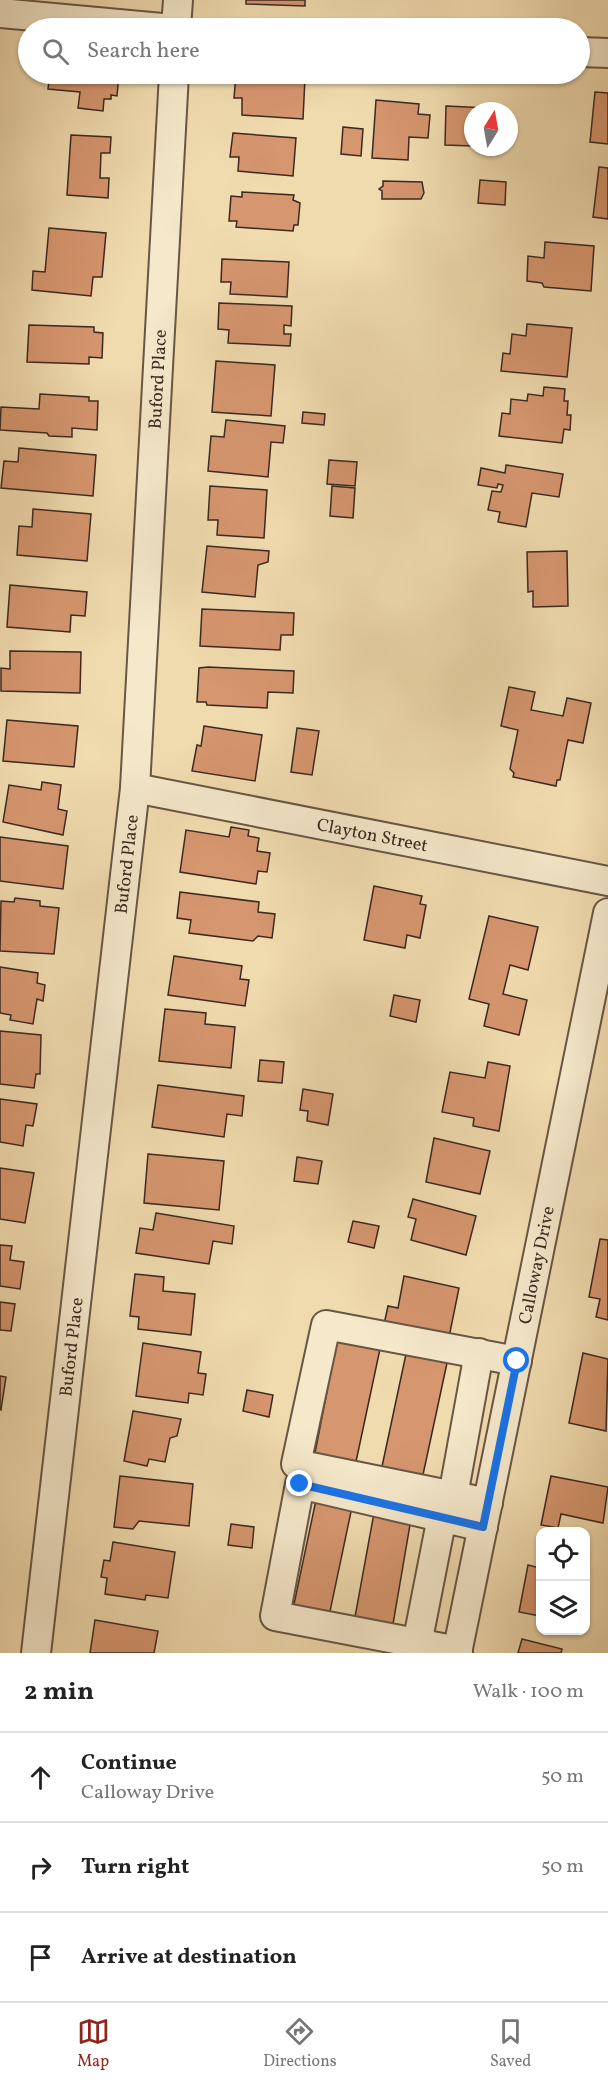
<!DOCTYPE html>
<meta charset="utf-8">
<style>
body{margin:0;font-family:Vollkorn,serif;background:#f2f2f2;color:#222}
.controls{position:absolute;right:18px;bottom:18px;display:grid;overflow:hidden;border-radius:12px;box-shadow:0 2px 4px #0004}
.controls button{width:54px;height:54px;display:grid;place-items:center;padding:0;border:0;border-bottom:2px solid #e0e0e0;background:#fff;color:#222;font:30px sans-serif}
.compass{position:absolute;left:464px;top:102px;width:54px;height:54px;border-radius:50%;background:#fff;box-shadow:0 2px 4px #0004;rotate:11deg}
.stop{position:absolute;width:18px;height:18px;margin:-14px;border:4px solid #1a73e8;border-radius:50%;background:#fff}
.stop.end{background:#1a73e8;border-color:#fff;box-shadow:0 2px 6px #0008}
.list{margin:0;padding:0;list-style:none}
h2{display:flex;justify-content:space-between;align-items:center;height:78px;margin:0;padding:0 24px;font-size:26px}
h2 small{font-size:20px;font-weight:400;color:#767676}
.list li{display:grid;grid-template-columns:39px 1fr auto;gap:18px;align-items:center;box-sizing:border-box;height:90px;padding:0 24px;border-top:2px solid #e0e0e0}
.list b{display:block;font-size:22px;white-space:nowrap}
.list p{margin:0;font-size:20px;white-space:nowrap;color:#767676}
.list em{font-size:20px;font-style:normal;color:#767676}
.icon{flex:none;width:33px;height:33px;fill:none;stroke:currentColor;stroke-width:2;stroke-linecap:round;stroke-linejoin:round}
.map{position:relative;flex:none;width:608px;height:1653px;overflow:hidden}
.search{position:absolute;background:#fff;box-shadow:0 2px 4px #0004;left:18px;right:18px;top:18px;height:66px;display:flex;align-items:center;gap:15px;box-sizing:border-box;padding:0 21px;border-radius:33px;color:#767676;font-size:22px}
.sheet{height:348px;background:#fff}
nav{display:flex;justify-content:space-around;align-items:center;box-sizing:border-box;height:84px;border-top:2px solid #e0e0e0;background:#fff;font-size:16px;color:#767676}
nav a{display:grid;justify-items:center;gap:3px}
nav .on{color:#8f2418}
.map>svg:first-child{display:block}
.building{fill:#d6966f;stroke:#3b2921;stroke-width:1.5}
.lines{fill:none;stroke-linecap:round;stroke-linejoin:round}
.minor-casing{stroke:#685644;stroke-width:32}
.minor{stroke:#f5e8cb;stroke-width:28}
.route{stroke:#1a73e8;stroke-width:8}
.labels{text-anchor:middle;stroke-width:6;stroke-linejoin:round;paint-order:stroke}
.street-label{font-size:18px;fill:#3b2921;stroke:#f5e8cb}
</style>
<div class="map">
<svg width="608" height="1653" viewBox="0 0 608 1653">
<rect width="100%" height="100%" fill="#f0dbaf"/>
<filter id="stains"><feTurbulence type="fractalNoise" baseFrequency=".00333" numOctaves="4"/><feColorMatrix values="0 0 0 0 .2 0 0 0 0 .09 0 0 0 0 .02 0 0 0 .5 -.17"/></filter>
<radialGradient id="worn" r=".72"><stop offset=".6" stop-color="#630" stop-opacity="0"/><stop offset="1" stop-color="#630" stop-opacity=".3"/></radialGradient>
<g class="building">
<path d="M246 0H305V6L246 4Z"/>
<path d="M50 74H119L117 96 111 95V99H104L103 111 78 108 80 92 48 89Z"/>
<path d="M236 74 305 78 303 119 242 115V98H234Z"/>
<path d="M595 92 608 93V144L590 142Z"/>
<path d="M376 100 419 104 418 114 430 115 428 138 409 137 408 160 372 158Z"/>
<path d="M446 106 488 108V111H473V146L445 145Z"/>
<path d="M343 127 363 129 361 156 341 154Z"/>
<path d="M233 133 296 138 293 176 238 171 239 157H230Z"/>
<path d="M71 135 111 137 110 153H101L100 178H109L108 198 67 195Z"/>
<path d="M599 167 608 168V219L593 217Z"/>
<path d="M480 180 506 182 505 205 478 203Z"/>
<path d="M383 181 422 182 424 193 421 199H382V191L379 189 383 186Z"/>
<path d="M242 192 294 195 293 200 300 203 298 225H294L293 231 236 227 237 221H229L231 196 242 197Z"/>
<path d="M49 228 106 233 102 277H93L91 296 32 290 33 271 45 272Z"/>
<path d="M545 242 594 246 591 291 544 287 542 283 527 281 528 256 544 258Z"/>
<path d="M222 259 289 262 287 297 230 294 231 282H221Z"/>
<path d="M219 303 292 306 291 326 284 325V334H291L290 346 228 343 229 330 218 329Z"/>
<path d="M527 324 572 328 567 377 501 371 503 353 510 354 512 334 526 336Z"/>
<path d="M29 325 94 327V332L103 333 102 358 89 357V364L27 362Z"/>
<path d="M216 361 275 365 271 416 212 412Z"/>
<path d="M544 387 565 389 564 401H568L567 415H571L570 430 564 429 562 443 499 436 502 413 510 414 511 399 527 401 528 394 543 396Z"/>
<path d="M40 394 89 397V401H98L97 430 72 428V437L49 436 47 433 0 430 1 407 39 409Z"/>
<path d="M303 412 325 414 324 425 302 423Z"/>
<path d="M226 420 285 426 283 443 271 442 268 477 208 471 211 436 224 437Z"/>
<path d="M19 448 96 455 93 496 1 488 4 461 18 462Z"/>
<path d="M329 460 357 462 355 486 327 484Z"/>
<path d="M506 465 563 474 559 497 532 493 526 527 498 522 500 512 488 510 492 491 501 492 503 485 498 484 497 488 478 485 481 468 505 473Z"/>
<path d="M210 486 267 490 264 538 217 535 218 520H208Z"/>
<path d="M332 486 355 488 353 518 330 516Z"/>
<path d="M33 509 91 514 87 561 17 555 19 526 32 527Z"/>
<path d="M207 546 269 551 268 562 258 565 255 597 202 592Z"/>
<path d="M567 551 568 606 533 607V591L528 592 527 552Z"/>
<path d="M10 585 87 592 85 616 71 615 70 632 7 627Z"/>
<path d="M202 609 294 613 293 635H281L280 650 200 646Z"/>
<path d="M10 651 81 652 80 693 1 691V668L10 669Z"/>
<path d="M208 667 294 671 293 693 268 692 267 708 207 705 206 702H197L199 668Z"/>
<path d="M509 687 535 692 531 710 563 716 567 698 591 703 583 743 568 740 560 780H557L556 786 513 777 514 773 510 769 518 730 501 726Z"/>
<path d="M7 720 78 726 74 767 3 761Z"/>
<path d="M204 726 262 735 255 781 192 771 197 745 201 746Z"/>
<path d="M297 728 319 731 312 775 291 772Z"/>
<path d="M42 782 61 785 58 809 67 811 63 835 3 822 9 785 41 790Z"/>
<path d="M231 827 249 830 248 836 259 838 257 851 270 853 267 872 258 871 256 884 180 872 186 830 229 837Z"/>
<path d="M0 837 68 846 63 889 0 881Z"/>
<path d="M374 886 422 896 420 904 426 905 420 938 407 935 405 948 364 940Z"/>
<path d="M180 892 259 902 258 912 275 914 272 938 258 936 253 941 189 933 191 920 177 918Z"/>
<path d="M15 898 40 901V906L59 908 54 954 0 951 1 901 14 902Z"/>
<path d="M489 916 538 927 528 970 510 965 503 994 527 1000 519 1035 484 1026 489 1004 469 999Z"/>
<path d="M174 956 242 966 240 979 249 980 245 1006 168 995Z"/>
<path d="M0 967 38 973 37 983 45 985 43 1001 37 999 33 1024 10 1020 11 1015 0 1013Z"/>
<path d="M394 995 420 1000 416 1022 390 1016Z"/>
<path d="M165 1009 206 1013 205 1024 235 1027 231 1068 159 1061Z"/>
<path d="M0 1031 41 1035 40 1074H36L34 1088 0 1084Z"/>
<path d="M260 1060 284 1062 282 1083 258 1081Z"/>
<path d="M488 1062 510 1066 499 1131 473 1126 474 1118 442 1112 450 1072 485 1078Z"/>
<path d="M158 1085 244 1096 242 1116 227 1114 224 1137 152 1127Z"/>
<path d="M303 1089 333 1094 328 1125 307 1121 308 1111 300 1110Z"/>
<path d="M0 1099 37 1104 33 1126 26 1125 23 1146 0 1142Z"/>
<path d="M434 1138 490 1151 480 1194 426 1182Z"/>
<path d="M148 1154 224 1161 219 1210 144 1203Z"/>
<path d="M297 1157 322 1161 318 1184 294 1181Z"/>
<path d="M0 1168 34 1173 25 1223 0 1219Z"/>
<path d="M413 1199 476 1216 466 1255 411 1240 416 1219 408 1217Z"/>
<path d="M156 1213 234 1226 232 1244 213 1241 209 1264 136 1253 140 1228 153 1230Z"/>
<path d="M353 1221 379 1226 374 1248 348 1242Z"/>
<path d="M600 1239 608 1240V1320L596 1317 600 1299 589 1297Z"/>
<path d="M0 1245 12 1246 10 1260 24 1262 20 1289 0 1286Z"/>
<path d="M135 1274 164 1277 163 1291 195 1294 191 1335 138 1329 139 1317 130 1316Z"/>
<path d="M404 1276 459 1288 448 1342 383 1329 388 1306 398 1308Z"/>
<path d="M0 1302 15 1304 11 1331 0 1330Z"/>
<path d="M337 1340 380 1349 354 1471 313 1463Z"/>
<path d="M143 1343 201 1352 198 1373 206 1374 203 1395 189 1393 188 1403 136 1396Z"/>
<path d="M583 1353 608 1359 606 1431 569 1423Z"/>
<path d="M406 1354 447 1363 421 1484 380 1476Z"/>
<path d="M0 1376 6 1377 1 1410 0 1409Z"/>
<path d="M247 1390 273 1395 269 1417 243 1411Z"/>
<path d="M133 1411 181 1419 177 1436 170 1438 165 1462 149 1459 147 1466 124 1461Z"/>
<path d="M120 1476 193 1484 189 1526 139 1521 133 1529 114 1527Z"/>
<path d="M551 1476 608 1487 603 1523 561 1514 558 1528 541 1525Z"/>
<path d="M316 1500 352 1507 329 1616 293 1609Z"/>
<path d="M374 1513 411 1519 393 1624 355 1617Z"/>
<path d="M231 1524 254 1527 252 1548 228 1545Z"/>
<path d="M113 1542 175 1552 168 1598 146 1595 145 1600 105 1594 107 1578 101 1577 104 1560 110 1561Z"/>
<path d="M528 1565 540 1568V1616L519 1612Z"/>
<path d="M95 1620 158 1631 154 1653H90Z"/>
<path d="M522 1639 562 1649 561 1653H518Z"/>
</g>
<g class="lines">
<defs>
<g id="minor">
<path d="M0 13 162 28"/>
<path d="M176 28 178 0"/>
<path d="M580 52 608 53"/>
<path id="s1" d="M135 788 608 881"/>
<path d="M453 1496 479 1353"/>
<path d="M488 1503 296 1464 326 1325 517 1361"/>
<path d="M417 1644 442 1517"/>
<path d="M458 1651 275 1616 300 1484 483 1527"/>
<path id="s2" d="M36 1653 135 788 174 74"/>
<path id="s3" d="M457 1653 608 913"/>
</g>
</defs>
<use href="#minor" class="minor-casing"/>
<use href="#minor" class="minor"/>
</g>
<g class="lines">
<path class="route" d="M300 1484 483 1527 517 1361"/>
</g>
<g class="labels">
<g class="street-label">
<text dy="6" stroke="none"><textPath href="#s2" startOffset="1280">Buford Place</textPath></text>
<text dy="6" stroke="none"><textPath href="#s1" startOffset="242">Clayton Street</textPath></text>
<text dy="6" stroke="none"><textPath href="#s2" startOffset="794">Buford Place</textPath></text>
<text dy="6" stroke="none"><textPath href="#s3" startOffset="396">Calloway Drive</textPath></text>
<text dy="6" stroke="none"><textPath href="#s2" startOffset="308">Buford Place</textPath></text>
</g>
</g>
<rect width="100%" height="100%" filter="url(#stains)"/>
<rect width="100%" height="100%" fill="url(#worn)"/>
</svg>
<div class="controls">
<button><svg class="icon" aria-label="locate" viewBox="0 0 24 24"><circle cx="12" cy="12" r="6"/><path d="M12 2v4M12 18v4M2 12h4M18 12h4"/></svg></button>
<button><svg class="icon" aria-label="layers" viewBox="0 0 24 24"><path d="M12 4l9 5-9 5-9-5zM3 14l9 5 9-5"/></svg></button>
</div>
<svg class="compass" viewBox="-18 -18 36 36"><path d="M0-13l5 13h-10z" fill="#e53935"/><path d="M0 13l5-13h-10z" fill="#767676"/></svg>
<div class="stop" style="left:517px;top:1361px"></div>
<div class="stop end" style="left:300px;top:1484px"></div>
<div class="search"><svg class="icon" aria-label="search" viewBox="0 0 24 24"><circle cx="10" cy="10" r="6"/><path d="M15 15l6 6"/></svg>Search here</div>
</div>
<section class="sheet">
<h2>2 min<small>Walk · 100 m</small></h2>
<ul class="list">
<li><svg class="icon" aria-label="ahead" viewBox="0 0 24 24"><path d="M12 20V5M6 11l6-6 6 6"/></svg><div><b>Continue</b><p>Calloway Drive</p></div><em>50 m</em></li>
<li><svg class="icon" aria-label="right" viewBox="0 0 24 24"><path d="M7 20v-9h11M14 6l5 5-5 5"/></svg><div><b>Turn right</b></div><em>50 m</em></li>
<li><svg class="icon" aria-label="arrive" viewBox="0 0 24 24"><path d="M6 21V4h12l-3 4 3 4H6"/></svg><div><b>Arrive at destination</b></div></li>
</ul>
</section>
<nav>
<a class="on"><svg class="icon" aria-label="map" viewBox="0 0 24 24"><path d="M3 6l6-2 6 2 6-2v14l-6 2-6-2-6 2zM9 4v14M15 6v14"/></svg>Map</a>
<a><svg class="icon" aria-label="directions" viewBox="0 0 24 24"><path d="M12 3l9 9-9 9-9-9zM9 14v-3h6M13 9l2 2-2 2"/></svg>Directions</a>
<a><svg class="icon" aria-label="saved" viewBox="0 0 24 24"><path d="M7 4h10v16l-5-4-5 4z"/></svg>Saved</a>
</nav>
